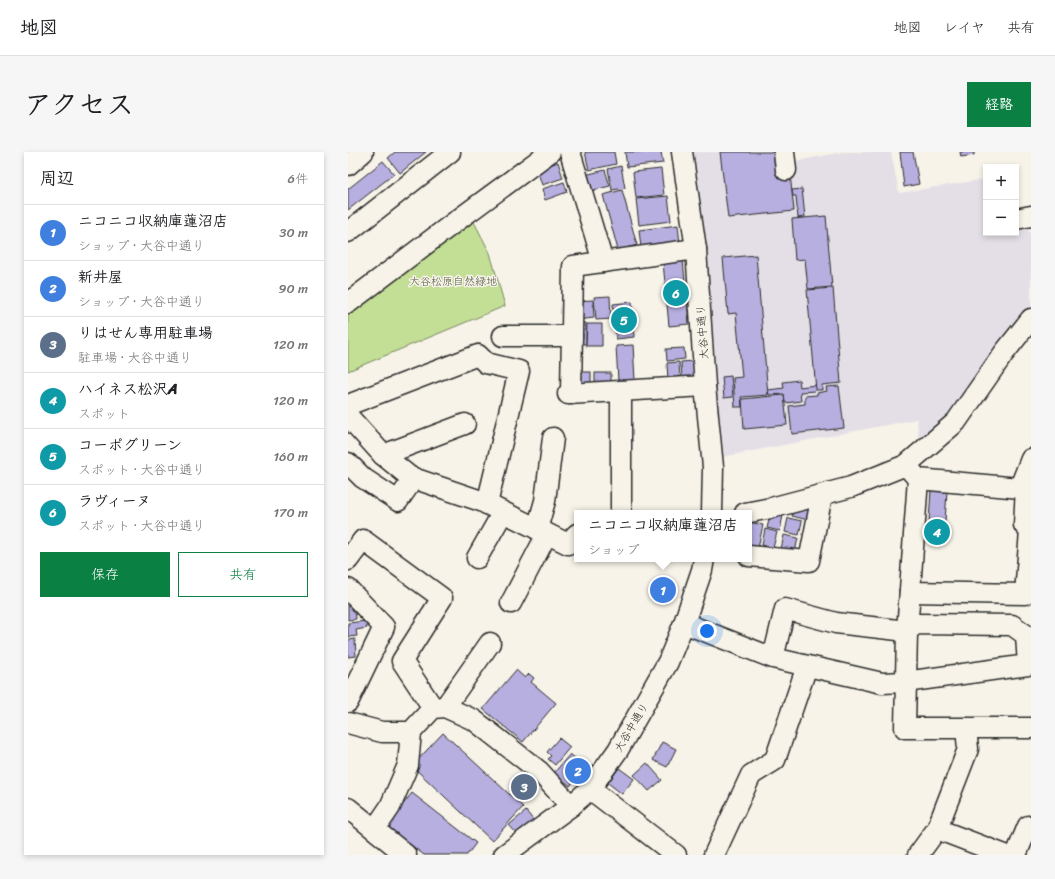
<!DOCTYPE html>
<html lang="ja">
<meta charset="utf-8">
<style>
body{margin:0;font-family:Sriracha,"Klee One",sans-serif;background:#f6f6f6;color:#202124}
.controls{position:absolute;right:12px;top:12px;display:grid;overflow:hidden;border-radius:0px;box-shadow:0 2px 6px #0003}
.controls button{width:36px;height:36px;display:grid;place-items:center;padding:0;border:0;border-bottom:1px solid #e0e0e0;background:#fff;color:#202124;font:20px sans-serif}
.you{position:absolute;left:359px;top:479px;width:14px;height:14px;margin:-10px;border:3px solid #fff;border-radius:50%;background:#1a73e8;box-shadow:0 0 0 6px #1a73e833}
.badge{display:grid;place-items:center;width:26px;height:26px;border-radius:50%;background:#0b8043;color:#fff;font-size:13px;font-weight:700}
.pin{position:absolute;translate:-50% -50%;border:2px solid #fff;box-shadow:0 1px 4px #0006}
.popup{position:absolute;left:226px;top:358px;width:178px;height:52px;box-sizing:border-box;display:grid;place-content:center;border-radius:0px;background:#fff;filter:drop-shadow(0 1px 3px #0005);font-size:13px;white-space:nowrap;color:#757577}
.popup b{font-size:15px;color:#202124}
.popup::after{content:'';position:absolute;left:50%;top:100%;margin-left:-8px;border:8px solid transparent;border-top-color:#fff}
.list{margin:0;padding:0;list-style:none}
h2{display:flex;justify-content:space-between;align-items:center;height:52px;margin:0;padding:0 16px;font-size:17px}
h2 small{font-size:13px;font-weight:400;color:#757577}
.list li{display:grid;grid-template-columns:26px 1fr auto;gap:12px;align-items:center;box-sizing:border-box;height:56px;padding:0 16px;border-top:1px solid #e0e0e0}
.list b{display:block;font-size:15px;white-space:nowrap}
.list p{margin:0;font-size:13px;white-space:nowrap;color:#757577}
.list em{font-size:13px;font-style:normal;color:#757577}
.actions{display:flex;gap:8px;padding:12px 16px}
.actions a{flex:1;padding:9px 0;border:1px solid #0b8043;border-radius:0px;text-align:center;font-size:14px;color:#0b8043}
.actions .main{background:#0b8043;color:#fff}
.map{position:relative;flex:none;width:683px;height:703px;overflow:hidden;border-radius:0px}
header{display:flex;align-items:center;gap:24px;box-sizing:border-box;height:56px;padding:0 20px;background:#fff;border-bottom:1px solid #e0e0e0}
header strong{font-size:19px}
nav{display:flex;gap:22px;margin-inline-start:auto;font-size:14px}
.intro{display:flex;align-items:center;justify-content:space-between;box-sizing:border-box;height:96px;padding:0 24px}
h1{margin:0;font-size:28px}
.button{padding:10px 18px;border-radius:0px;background:#0b8043;color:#fff;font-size:14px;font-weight:700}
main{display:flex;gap:24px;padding:0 24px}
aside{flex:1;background:#fff;border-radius:0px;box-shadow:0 2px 6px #0003}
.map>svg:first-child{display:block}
.built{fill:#e4dfe6}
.green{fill:#c3df96;stroke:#778560}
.building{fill:#b7afe0;stroke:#2b2b2b}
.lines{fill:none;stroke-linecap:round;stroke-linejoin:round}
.minor-casing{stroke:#2b2b2b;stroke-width:23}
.minor{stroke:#f7f3e8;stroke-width:20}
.labels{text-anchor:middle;stroke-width:3;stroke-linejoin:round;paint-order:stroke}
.park-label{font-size:11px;fill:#515846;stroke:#f7f3e8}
.street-label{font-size:11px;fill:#2b2b2b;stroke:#f7f3e8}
</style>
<header>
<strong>地図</strong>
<nav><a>地図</a><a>レイヤ</a><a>共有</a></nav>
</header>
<div class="intro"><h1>アクセス</h1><a class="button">経路</a></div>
<main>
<aside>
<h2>周辺<small>6件</small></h2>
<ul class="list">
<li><span class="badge" style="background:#3f7fe0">1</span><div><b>ニコニコ収納庫蓮沼店</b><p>ショップ · 大谷中通り</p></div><em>30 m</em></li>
<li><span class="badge" style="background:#3f7fe0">2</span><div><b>新井屋</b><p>ショップ · 大谷中通り</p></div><em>90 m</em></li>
<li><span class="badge" style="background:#5c6f8a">3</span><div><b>りはせん専用駐車場</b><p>駐車場 · 大谷中通り</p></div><em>120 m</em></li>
<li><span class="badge" style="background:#0f9aa8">4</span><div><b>ハイネス松沢A</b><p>スポット</p></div><em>120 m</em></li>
<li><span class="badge" style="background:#0f9aa8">5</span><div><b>コーポグリーン</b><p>スポット · 大谷中通り</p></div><em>160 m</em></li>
<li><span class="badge" style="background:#0f9aa8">6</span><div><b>ラヴィーヌ</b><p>スポット · 大谷中通り</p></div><em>170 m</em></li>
</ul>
<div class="actions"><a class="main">保存</a><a>共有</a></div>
</aside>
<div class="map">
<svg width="683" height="703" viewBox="0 0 683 703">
<rect width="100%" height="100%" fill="#f7f3e8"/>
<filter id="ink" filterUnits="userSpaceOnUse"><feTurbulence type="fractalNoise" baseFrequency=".025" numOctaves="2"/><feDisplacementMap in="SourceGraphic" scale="8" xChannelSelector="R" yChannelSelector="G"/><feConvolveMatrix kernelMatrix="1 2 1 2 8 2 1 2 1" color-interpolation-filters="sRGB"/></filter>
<g filter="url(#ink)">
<path class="built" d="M345 0H432L443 10 494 0H543L551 41 638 27V81H668V70L676 68 683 83V159L610 253 571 294 569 267 374 305 358 137V99Z"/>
<path class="green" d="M124 66 142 101 157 154 0 219V158Z"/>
<g class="building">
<path d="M47 0H78L52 21 40 6Z"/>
<path d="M237 0H266L268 12 241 18Z"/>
<path d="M277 0H313L315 11 279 15Z"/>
<path d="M372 0H430L442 22 446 59 380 66Z"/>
<path d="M552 0H565L571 32 556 35Z"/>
<path d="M612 0H626V3L613 5Z"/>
<path d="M35 9 46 22 0 58V37Z"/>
<path d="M210 10 215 26 194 33 189 18Z"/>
<path d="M273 14 277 36 264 38 260 17Z"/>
<path d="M313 17 316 43 288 46 285 20Z"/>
<path d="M257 18 262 34 242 39 237 23Z"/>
<path d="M216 30 219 40 197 48 194 37Z"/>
<path d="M454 37 457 65 450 66 448 44H445L444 38Z"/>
<path d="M274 38 289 93 270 98 255 43Z"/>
<path d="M320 44 323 69 291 73 288 47Z"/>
<path d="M478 64 484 135 460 137 457 107 447 108 444 67Z"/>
<path d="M330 73 332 92 293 96 291 78Z"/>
<path d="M408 103 420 243 393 245 394 255H387L385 226 394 225 388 161 380 162 375 106Z"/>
<path d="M335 108 341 172 321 174 315 110Z"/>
<path d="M485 136 493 231 474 233V238H468L459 138Z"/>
<path d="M262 144 263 167 248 168 246 145Z"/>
<path d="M245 148 246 166 229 168 227 149Z"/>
<path d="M284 150 286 185 268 187 265 152Z"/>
<path d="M227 170 238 171V192H227Z"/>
<path d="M239 172H254V194H238Z"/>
<path d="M285 193 287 228 270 229 268 194Z"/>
<path d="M336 196 337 207 319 209 318 197Z"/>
<path d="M345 209 347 227 334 228 333 210Z"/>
<path d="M331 210 332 228 320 229 319 211Z"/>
<rect x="226" y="220" width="17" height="17"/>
<rect x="247" y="221" width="16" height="15"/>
<path d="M383 224 385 245 376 246 374 225Z"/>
<path d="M451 228 452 235 467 233V239L452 240 453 249 437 251 436 242 421 243 420 238 436 236 435 230Z"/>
<path d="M491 234 496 276 444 282 441 254 457 252V244L469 243V241L479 239 478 235Z"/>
<path d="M436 243 439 273 396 277 394 247Z"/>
<path d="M583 338 599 339 597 370 581 369Z"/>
<path d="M446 354 462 358 460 368 444 364Z"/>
<path d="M423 360 435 363 432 379 419 376Z"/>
<path d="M440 366 454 369 451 383 437 380Z"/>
<path d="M401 370 415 373 410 396 401 394Z"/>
<path d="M581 371 597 372 596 388 580 387Z"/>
<path d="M417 377 429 380 425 396 414 393Z"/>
<path d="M436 383 450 386 447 400 433 397Z"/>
<path d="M0 452H6L8 467 0 468Z"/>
<path d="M18 469 19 476 8 478 9 484 0 485V471Z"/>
<path d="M7 487 8 504 0 505V488Z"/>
<path d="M168 518 177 526 181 522 186 526 183 530 208 551 175 590 135 557Z"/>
<path d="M95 581 175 655 144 689 64 614Z"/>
<path d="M211 586 222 595 207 613 200 607 203 604 199 600Z"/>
<path d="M314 590 328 597 319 615 305 608Z"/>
<path d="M222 602 233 611 231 612 239 619 231 628 228 626 222 634 206 621Z"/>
<path d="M299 611 314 628 301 639 286 623Z"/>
<path d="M271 616 286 627 274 642 260 631Z"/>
<path d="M64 641 128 691 119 703H76L38 674Z"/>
<path d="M178 659 186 669 170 683 161 673Z"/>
</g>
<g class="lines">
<defs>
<g id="minor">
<path d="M222 0 255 110"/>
<path d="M334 0 348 97 357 234 365 315 364 361"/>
<path d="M436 0 438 18"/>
<path d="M0 13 15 0"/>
<path d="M668 67 683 64"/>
<path d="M0 80 102 0"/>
<path d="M0 151 103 73 202 0"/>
<path d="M155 184H224"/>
<path d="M273 239V361"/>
<path d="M220 242 357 234"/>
<path d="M223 242 225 114 348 97"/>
<path d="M0 253 130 203 138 211 171 219 139 352"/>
<path d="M0 264 35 303 62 325 133 349 220 392 229 382"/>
<path d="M35 303 117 272"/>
<path d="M0 311 15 326 50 349 66 326"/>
<path d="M558 313 570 327 559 479 557 576H683"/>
<path d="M570 327 683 337"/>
<path d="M672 335 683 307"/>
<path d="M397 361 423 356 503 335 558 313 608 270 656 201 683 167"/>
<path d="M189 377 197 349 205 286"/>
<path d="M401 404 461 409 474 343"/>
<path d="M129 406 155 360"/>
<path d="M0 408 15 388 94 446 54 509 85 556"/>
<path d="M0 437 36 475 0 550"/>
<path d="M562 440 677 442 682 379 676 373 678 335"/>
<path d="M163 451 199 382"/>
<path d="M336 471 425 506 534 531 557 530 680 513 678 483 664 473 568 472 559 479 488 471 437 457 425 506"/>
<path d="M97 555 142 491"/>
<path d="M0 571 34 580H63L85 556 97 555 126 568 191 619 223 654"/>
<path d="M242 637 328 703"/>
<path d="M0 656 58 703"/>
<path d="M27 677 42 655 60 613 63 580"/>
<path d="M589 677 657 703"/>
<path d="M156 703 223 654 242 637 270 598 320 510 336 471 354 418 356 407"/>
<path d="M366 703 403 623 427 608 459 514"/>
<path d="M570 703 589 677 620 597 618 576"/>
<path d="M668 703 680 674"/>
</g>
</defs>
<use href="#minor" class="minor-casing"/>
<use href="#minor" class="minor"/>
</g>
</g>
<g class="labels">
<g class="park-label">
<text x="105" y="133">大谷松原自然緑地</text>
</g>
<g class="street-label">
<text transform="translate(354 180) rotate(-94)" y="4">大谷中通り</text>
<text transform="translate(283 575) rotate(-59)" y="4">大谷中通り</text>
</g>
</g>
</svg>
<div class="controls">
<button>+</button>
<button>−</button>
</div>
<div class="you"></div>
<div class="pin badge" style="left:315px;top:438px;background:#3f7fe0">1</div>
<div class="popup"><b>ニコニコ収納庫蓮沼店</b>ショップ</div>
<div class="pin badge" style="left:230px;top:619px;background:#3f7fe0">2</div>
<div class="pin badge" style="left:176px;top:635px;background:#5c6f8a">3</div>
<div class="pin badge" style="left:589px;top:380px;background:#0f9aa8">4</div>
<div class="pin badge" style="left:276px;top:168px;background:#0f9aa8">5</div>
<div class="pin badge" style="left:328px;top:141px;background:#0f9aa8">6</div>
</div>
</main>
